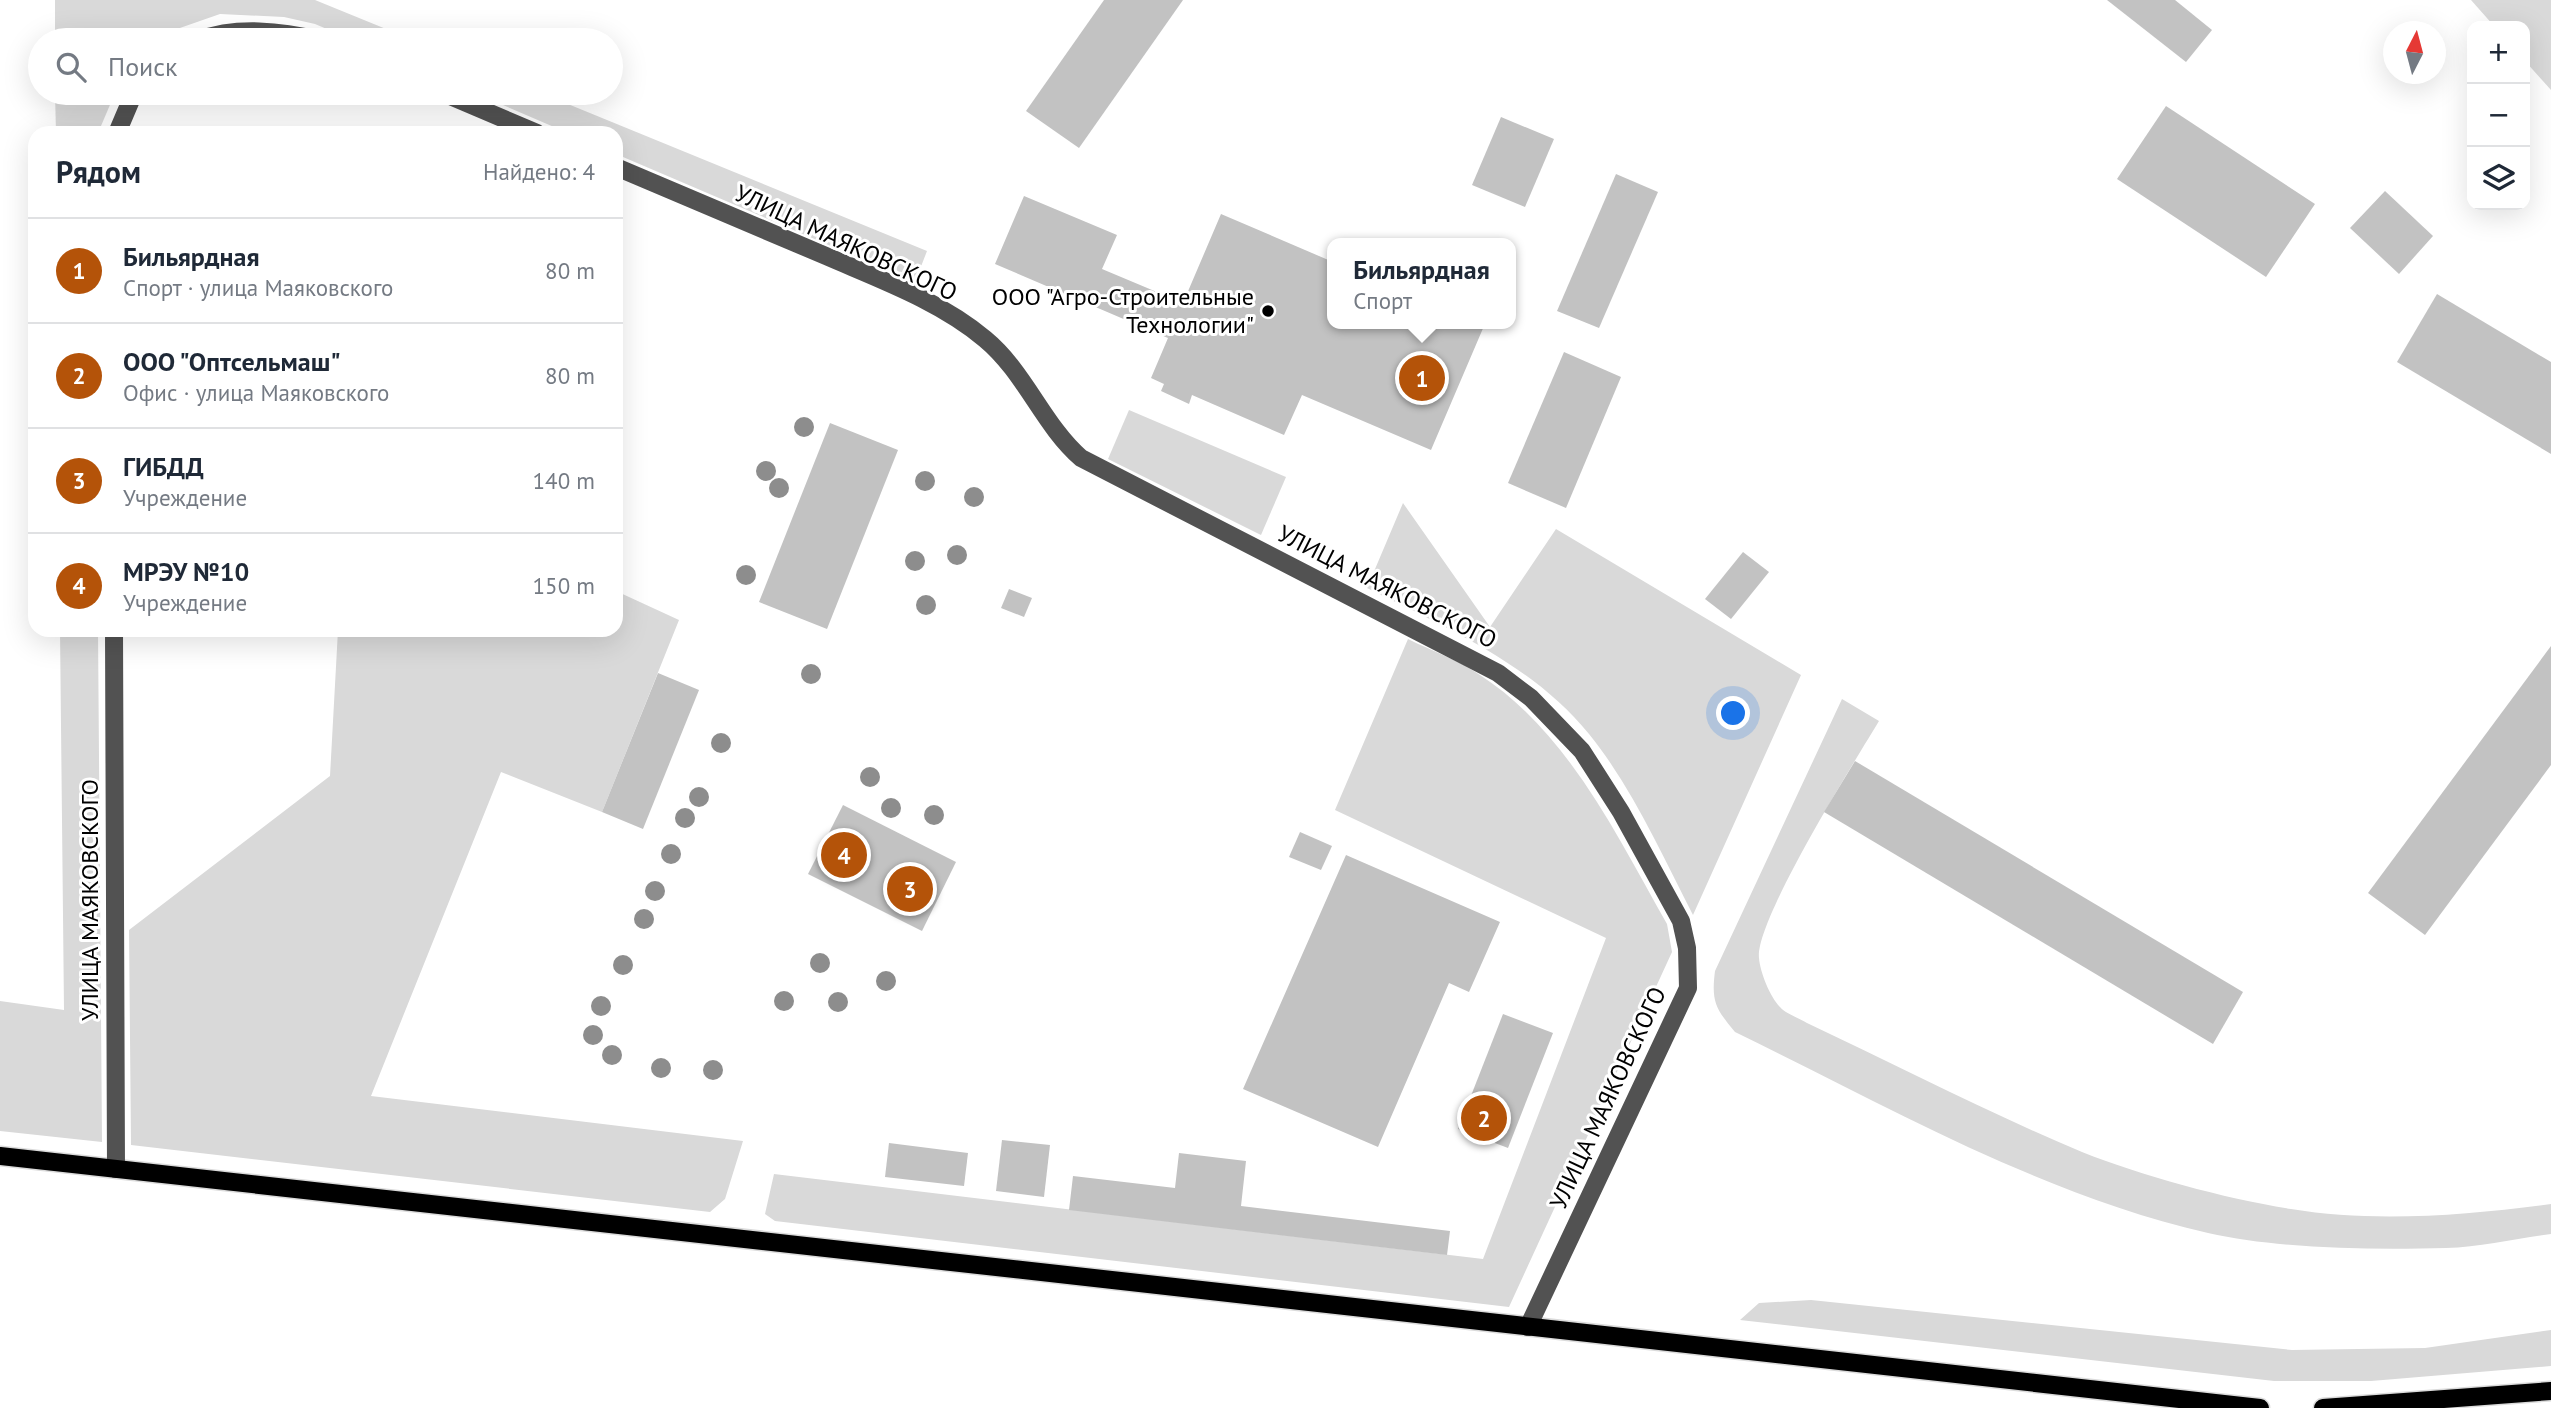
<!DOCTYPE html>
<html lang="ru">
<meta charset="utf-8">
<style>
body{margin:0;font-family:"PT Sans",sans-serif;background:#f6f6f7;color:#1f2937}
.controls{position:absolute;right:21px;top:21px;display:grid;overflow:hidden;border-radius:14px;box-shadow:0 7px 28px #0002}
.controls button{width:63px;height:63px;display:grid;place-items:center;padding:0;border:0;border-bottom:2px solid #e0e1e3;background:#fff;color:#1f2937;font:35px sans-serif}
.compass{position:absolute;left:2383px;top:21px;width:63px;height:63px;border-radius:50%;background:#fff;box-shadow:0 7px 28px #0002;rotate:6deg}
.you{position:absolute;left:1734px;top:714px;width:24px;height:24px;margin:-18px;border:5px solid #fff;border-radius:50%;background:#1a73e8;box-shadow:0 0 0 10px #1a73e833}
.badge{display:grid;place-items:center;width:46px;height:46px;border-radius:50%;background:#b45309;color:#fff;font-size:23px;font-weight:700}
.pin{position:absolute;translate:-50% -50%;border:4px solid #fff;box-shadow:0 2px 7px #0006}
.popup{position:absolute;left:1327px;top:238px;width:189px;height:91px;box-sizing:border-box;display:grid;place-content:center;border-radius:14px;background:#fff;filter:drop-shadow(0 2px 5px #0005);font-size:23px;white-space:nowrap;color:#747a83}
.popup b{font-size:26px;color:#1f2937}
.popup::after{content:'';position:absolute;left:50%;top:100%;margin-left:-14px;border:14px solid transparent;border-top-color:#fff}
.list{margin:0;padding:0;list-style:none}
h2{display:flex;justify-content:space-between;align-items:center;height:91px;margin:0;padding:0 28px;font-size:30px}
h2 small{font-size:23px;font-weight:400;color:#747a83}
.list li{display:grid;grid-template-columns:46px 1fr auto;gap:21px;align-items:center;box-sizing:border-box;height:105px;padding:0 28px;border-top:2px solid #e0e1e3}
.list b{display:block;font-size:26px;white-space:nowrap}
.list p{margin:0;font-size:23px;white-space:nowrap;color:#747a83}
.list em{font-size:23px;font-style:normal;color:#747a83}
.icon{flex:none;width:38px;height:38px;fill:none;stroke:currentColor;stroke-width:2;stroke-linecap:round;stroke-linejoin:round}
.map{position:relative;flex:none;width:2551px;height:1408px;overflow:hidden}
.search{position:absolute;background:#fff;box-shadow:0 7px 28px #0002;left:28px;top:28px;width:595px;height:77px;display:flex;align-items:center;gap:18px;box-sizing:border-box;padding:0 24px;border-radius:38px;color:#747a83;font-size:26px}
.panel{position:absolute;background:#fff;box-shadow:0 7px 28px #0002;left:28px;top:126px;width:595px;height:511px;border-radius:21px}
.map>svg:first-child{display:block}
.green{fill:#d9d9d9}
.building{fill:#c2c2c2}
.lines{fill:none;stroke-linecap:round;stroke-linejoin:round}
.major-casing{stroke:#dbdbdb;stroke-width:21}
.minor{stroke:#525252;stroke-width:18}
.major{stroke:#000;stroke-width:18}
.tree{fill:#8d8d8d}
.poi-dot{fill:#000;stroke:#fff;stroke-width:2.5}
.labels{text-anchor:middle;stroke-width:6;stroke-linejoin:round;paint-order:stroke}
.street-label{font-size:24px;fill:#000;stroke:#fff}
.poi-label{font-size:24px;fill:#000;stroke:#fff;text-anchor:end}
</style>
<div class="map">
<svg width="2551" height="1408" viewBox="0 0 2551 1408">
<rect width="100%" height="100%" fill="#fff"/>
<g class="green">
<path d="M55 0H315L413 40H353L315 24 284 17 220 14 177 29 161 40H55Z"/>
<path d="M2471 0H2551V90L2525 61V26H2494Z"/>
<path d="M55 93H115L98 133H56Z"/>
<path d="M475 93H541L927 251 915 282 616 154V133H568Z"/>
<path d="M1129 410 1286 477 1261 535 1108 459Z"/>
<path d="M1403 503 1490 627 1556 529 1801 675 1693 915C1662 855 1632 787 1589 734 1532 664 1445 627 1367 588Z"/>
<path d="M616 591 679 620 602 812 501 772 371 1096 743 1141 725 1199 710 1212 131 1145 129 930 330 776 338 630H616Z"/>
<path d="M60 630H98L102 1142 0 1131V1001L64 1010Z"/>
<path d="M1408 639C1432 651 1459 660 1480 675 1568 732 1617 836 1667 924L1672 952 1509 1307 775 1221 765 1214 774 1174 1483 1259 1606 938 1335 810Z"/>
<path d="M1842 699 1879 721C1855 761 1755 920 1759 958 1760 972 1770 997 1780 1007 1786 1014 1799 1018 1807 1023 1898 1066 1989 1113 2082 1152 2142 1176 2227 1199 2291 1209 2375 1223 2467 1215 2551 1204V1234C2517 1238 2481 1247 2446 1248 2373 1250 2279 1249 2208 1233 2041 1195 1888 1106 1735 1032 1716 1009 1711 1002 1715 971Z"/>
<path d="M1811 1300 2292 1350 2425 1348 2551 1330V1366L2371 1381H2274L1740 1320 1759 1303Z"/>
</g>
<g class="building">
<path d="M1104 0H1183L1079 148 1026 111Z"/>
<path d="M2107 0H2175L2212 30 2186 62Z"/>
<path d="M2166 106 2315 204 2266 277 2117 179Z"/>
<path d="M1501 117 1554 139 1525 207 1472 185Z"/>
<path d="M1616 174 1658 192 1599 328 1557 311Z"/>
<path d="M2385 191 2433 236 2399 274 2350 228Z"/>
<path d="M1024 196 1117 235 1102 269 1183 303 1221 214 1333 262V324L1484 326 1431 450 1302 395 1284 435 1192 395 1189 404 1161 391 1164 384 1151 378 1168 338 995 264Z"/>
<path d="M2437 294 2551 362V454L2397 362Z"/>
<path d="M1564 352 1621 377 1566 508 1508 483Z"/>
<path d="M830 423 898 450 827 629 759 602Z"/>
<path d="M1743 552 1769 572 1731 619 1705 599Z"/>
<path d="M1009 589 1032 598 1024 617 1001 608Z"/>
<path d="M2551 646V765L2425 935 2368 893Z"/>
<path d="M658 673 699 690 643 829 602 812Z"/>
<path d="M1855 761 2243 992 2213 1044 1824 812Z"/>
<path d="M843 805 956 862 922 931 808 874Z"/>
<path d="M1300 832 1332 846 1321 870 1289 857Z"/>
<path d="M1346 855 1500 922 1469 992 1449 983 1378 1147 1243 1089Z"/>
<path d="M1503 1014 1553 1033 1508 1148 1458 1129Z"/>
<path d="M1002 1140 1050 1145 1044 1197 996 1191Z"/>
<path d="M889 1143 968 1153 964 1186 885 1177Z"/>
<path d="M1179 1153 1246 1161 1241 1206 1450 1231 1447 1255 1069 1210 1073 1176 1175 1188Z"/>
</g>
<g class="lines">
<defs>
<g id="major">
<path d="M0 1156 2260 1408"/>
<path d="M2323 1408 2551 1391"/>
</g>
</defs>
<use href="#major" class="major-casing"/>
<g class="minor">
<path d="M200 40C235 26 283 31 318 40"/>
<path d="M443 93 537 133"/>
<path d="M117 133 134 93"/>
<path d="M616 167C686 197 756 226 826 256 879 279 940 301 985 339 1025 372 1043 425 1081 458L1498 673 1531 698 1582 751 1621 812 1681 921 1687 948 1688 988 1528 1327"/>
<path d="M114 630 116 1169"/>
</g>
<use href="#major" class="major"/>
</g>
<g class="tree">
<circle cx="804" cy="427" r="10"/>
<circle cx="766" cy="471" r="10"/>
<circle cx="925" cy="481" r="10"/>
<circle cx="779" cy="488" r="10"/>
<circle cx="974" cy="497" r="10"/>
<circle cx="957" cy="555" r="10"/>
<circle cx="915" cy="561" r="10"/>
<circle cx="746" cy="575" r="10"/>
<circle cx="926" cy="605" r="10"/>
<circle cx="811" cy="674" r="10"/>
<circle cx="721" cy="743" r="10"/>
<circle cx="870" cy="777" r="10"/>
<circle cx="699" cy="797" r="10"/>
<circle cx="891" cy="808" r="10"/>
<circle cx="934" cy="815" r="10"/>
<circle cx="685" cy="818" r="10"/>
<circle cx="671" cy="854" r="10"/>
<circle cx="655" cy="891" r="10"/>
<circle cx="644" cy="919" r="10"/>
<circle cx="820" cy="963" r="10"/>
<circle cx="623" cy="965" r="10"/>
<circle cx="886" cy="981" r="10"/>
<circle cx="784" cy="1001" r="10"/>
<circle cx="838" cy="1002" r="10"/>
<circle cx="601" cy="1006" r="10"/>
<circle cx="593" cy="1035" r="10"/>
<circle cx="612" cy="1055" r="10"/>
<circle cx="661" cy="1068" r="10"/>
<circle cx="713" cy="1070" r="10"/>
</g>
<circle class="poi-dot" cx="1268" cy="311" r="7"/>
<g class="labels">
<g class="street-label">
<text transform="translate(846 243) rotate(25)" y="8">УЛИЦА МАЯКОВСКОГО</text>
<text transform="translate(1387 587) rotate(27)" y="8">УЛИЦА МАЯКОВСКОГО</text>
<text transform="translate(90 900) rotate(-90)" y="8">УЛИЦА МАЯКОВСКОГО</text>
<text transform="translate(1608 1098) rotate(-65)" y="8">УЛИЦА МАЯКОВСКОГО</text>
</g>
<g class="poi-label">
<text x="1254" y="305">ООО "Агро-Строительные<tspan x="1254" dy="28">Технологии"</tspan></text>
</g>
</g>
</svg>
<div class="controls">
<button>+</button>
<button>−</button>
<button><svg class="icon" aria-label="layers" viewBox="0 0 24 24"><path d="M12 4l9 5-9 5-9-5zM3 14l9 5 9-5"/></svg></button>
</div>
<svg class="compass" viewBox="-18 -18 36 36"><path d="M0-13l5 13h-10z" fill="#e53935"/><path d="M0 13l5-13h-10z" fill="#747a83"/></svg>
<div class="you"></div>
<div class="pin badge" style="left:1422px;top:378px">1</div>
<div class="popup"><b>Бильярдная</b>Спорт</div>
<div class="pin badge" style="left:1484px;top:1118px">2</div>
<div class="pin badge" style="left:910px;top:889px">3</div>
<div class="pin badge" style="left:844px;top:855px">4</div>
<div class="search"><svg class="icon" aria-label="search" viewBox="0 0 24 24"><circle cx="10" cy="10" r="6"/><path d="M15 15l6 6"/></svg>Поиск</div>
<section class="panel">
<h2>Рядом<small>Найдено: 4</small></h2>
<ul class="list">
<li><span class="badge">1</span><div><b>Бильярдная</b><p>Спорт · улица Маяковского</p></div><em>80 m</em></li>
<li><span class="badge">2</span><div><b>ООО &quot;Оптсельмаш&quot;</b><p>Офис · улица Маяковского</p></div><em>80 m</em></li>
<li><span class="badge">3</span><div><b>ГИБДД</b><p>Учреждение</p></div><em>140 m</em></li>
<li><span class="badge">4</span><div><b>МРЭУ №10</b><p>Учреждение</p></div><em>150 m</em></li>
</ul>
</section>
</div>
